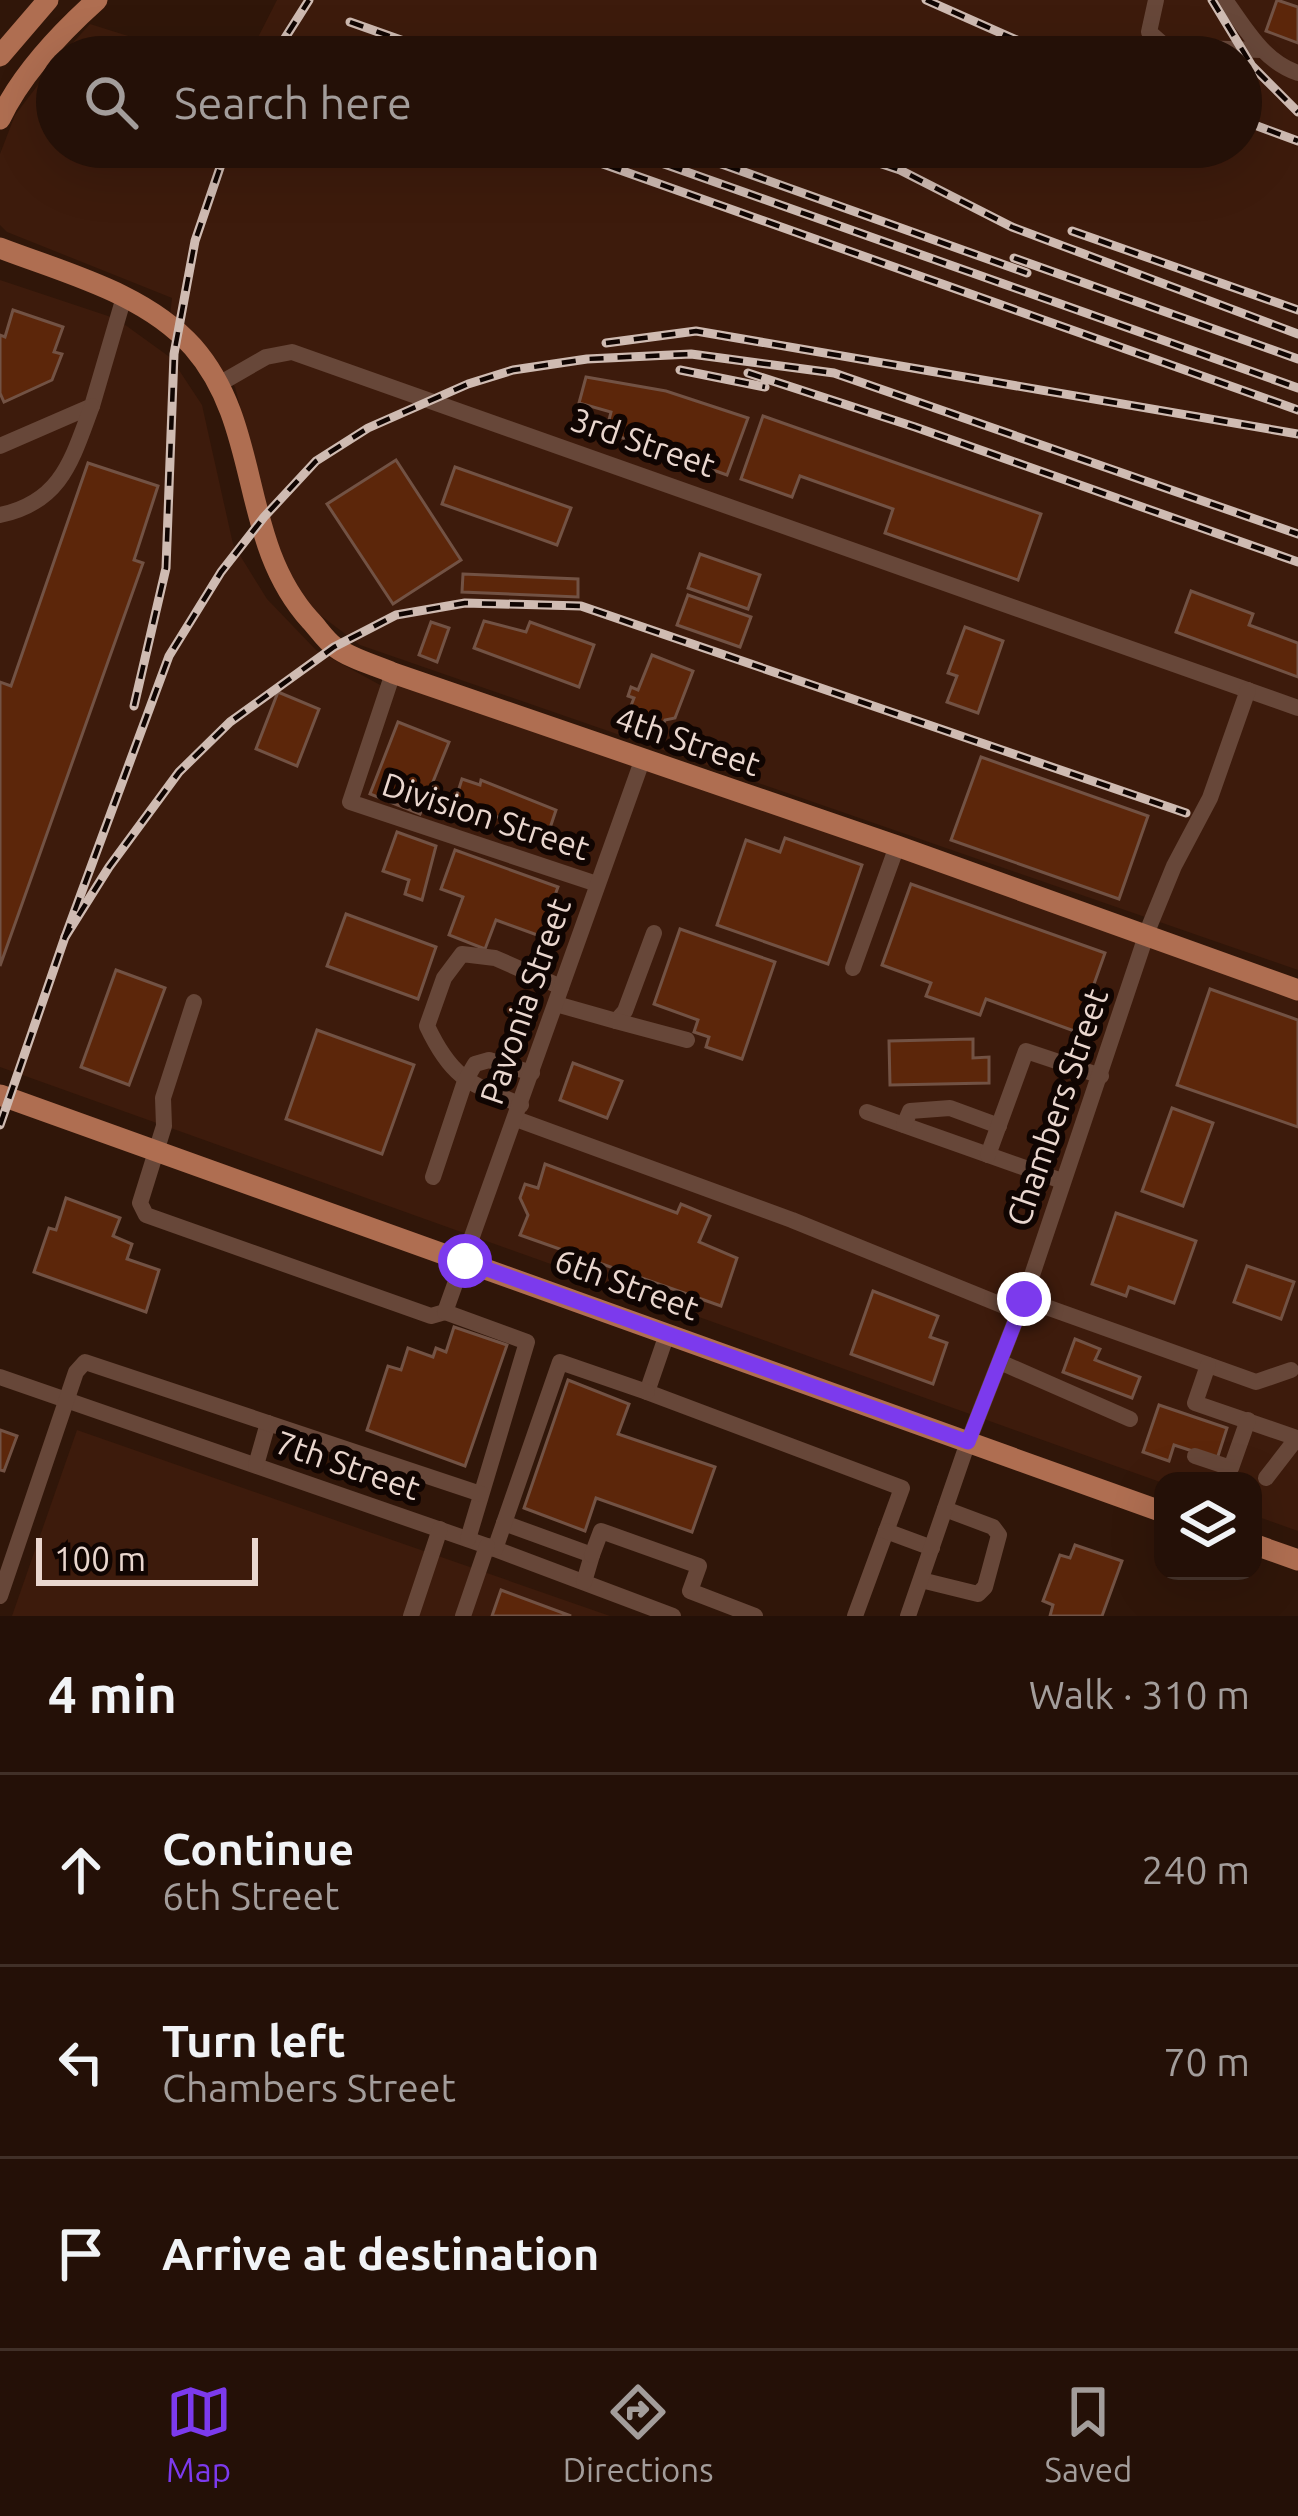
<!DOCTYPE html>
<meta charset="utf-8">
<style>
body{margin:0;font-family:Ubuntu,sans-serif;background:#301e15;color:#f1f3f6}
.controls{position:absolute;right:36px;bottom:36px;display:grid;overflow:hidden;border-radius:24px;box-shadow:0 12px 48px #0002}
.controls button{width:108px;height:108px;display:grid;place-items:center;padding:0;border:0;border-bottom:3px solid #413028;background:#241007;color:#f1f3f6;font:60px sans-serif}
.scale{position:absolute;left:36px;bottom:30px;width:222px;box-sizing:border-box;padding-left:12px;border:6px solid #ead7cf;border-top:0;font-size:33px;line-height:42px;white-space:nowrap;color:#ead7cf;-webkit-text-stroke:9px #100502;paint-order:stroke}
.stop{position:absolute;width:36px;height:36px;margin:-27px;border:9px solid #7c3aed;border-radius:50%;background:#fff}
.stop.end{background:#7c3aed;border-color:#fff;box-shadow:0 3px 12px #0008}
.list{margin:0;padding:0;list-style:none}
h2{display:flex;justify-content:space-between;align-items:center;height:156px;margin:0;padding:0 48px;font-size:51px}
h2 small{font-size:39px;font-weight:400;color:#a39d9b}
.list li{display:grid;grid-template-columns:78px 1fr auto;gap:36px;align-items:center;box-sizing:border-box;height:192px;padding:0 48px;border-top:3px solid #413028}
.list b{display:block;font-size:45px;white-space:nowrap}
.list p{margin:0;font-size:39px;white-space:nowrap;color:#a39d9b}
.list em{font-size:39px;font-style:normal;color:#a39d9b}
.icon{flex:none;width:66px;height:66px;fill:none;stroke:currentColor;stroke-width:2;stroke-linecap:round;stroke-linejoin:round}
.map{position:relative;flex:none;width:1298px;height:1616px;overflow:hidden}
.search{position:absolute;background:#241007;box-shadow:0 12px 48px #0002;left:36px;right:36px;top:36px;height:132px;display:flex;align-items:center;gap:30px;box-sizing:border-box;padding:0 42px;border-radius:66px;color:#a39d9b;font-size:45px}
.sheet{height:732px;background:#241007}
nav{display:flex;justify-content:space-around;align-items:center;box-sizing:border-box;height:168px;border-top:3px solid #413028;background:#241007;font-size:33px;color:#a39d9b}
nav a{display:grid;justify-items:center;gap:6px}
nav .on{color:#7c3aed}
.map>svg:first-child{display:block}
.built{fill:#3d1b0c}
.building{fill:#5c260a;stroke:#725244;stroke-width:3}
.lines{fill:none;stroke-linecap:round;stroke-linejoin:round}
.minor{stroke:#674739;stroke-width:16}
.major{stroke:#af6e51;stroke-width:21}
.rail-casing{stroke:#cfbbb2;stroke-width:9}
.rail{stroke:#100502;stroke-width:4.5;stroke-dasharray:14;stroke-linecap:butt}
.route{stroke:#7c3aed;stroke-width:15}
.labels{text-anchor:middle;stroke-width:12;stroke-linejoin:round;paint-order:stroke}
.street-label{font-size:33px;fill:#ead7cf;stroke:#100502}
</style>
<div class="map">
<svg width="1298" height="1616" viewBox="0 0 1298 1616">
<rect width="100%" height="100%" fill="#301609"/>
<g class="built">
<path d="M277 0H1298V970L360 645 308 606 279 556 235 387 207 349 170 316 172 298 7 232 0 225V154L15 115 57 60V147H1241V57H248Z"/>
<path d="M90 24 195 57H60Z"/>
<path d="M0 280 117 319 171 358 202 405 233 544 267 599 316 650 382 686 387 677 1155 945 1298 1000V1531L1253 1515V1481L1163 1483 0 1067Z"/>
<path d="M77 1430 610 1616H12Z"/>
</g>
<g class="building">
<path d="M1277 0 1298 7V43L1266 31Z"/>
<path d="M13 310 63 327 54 352 62 354 52 380 4 402 0 393V335L5 337Z"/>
<path d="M586 377 666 391 748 418 727 475 606 432 611 412 579 403Z"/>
<path d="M763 416 1041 514 1018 580 885 533 893 509 800 476 792 497 741 479Z"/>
<path d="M396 460 461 560 393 604 327 504Z"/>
<path d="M88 463 158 486 134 560 143 563 0 966V682L11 686Z"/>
<path d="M455 467 571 508 557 545 442 504Z"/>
<path d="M700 554 760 575 748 609 688 588Z"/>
<path d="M463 574 578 579V597L462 592Z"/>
<path d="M1191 591 1253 614 1249 625 1298 643V677L1176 632Z"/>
<path d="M688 595 751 617 740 647 677 625Z"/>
<path d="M484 621 526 632 530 622 594 645 579 687 474 648Z"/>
<path d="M431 622 449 628 437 662 419 655Z"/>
<path d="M965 627 1003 641 978 713 947 702 957 676 948 673Z"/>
<path d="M652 655 693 671 675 718 665 720 658 739 623 726 634 698 628 696 631 687 638 690Z"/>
<path d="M278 692 319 709 297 766 256 749Z"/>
<path d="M398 722 449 742 420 814 370 794Z"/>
<path d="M981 757 1148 816 1119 899 951 840Z"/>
<path d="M462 779 480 785 481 780 556 810 549 831 526 823 524 829 456 798Z"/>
<path d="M397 832 436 846 422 900 405 894 409 880 383 871Z"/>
<path d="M785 838 862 865 828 964 717 925 746 840 780 852Z"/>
<path d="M455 850 558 887 540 936 496 920 485 949 449 935 463 897 441 889Z"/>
<path d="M911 884 1105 953 1077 1032 986 999 980 1015 926 996 931 983 882 965Z"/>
<path d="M346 914 436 947 418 999 327 966Z"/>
<path d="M680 929 775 962 742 1059 706 1047 709 1037 694 1032 698 1020 654 1004Z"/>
<path d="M116 970 165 988 129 1085 81 1067Z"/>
<path d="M1210 989 1298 1020V1127L1177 1085Z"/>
<path d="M317 1030 414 1065 382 1154 286 1119Z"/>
<path d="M973 1039V1058L989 1057V1083L890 1085 889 1041Z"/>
<path d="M573 1063 622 1081 607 1118 560 1100Z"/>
<path d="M1172 1108 1213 1123 1183 1206 1142 1191Z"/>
<path d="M545 1164 677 1213 681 1204 710 1216 699 1242 737 1258 721 1306 520 1235 528 1215 520 1198 525 1184 538 1188Z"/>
<path d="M66 1198 120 1218 113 1236 132 1244 127 1259 159 1270 146 1312 34 1272 49 1228 56 1230Z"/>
<path d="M1116 1213 1196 1241 1174 1303 1129 1287 1126 1296 1092 1284Z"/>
<path d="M1247 1266 1294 1282 1281 1319 1234 1302Z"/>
<path d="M873 1291 938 1316 930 1337 947 1343 933 1384 851 1354Z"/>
<path d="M454 1327 507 1345 465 1466 367 1430 388 1366 401 1370 408 1348 433 1357 436 1348 446 1352Z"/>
<path d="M1075 1339 1100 1349 1095 1360 1140 1377 1132 1398 1063 1372Z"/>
<path d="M568 1380 629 1404 618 1434 715 1467 692 1532 596 1498 585 1531 524 1508Z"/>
<path d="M1159 1405 1227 1428 1217 1459 1174 1445 1169 1461 1143 1452Z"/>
<path d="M0 1430 17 1436 4 1471 0 1470Z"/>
<path d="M1075 1545 1122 1561 1102 1616H1050L1053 1605 1043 1601 1060 1555 1070 1558Z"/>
<path d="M501 1590 571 1616H492Z"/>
</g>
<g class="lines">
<g class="minor">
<path d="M1156 0 1149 32 1166 47 1261 50"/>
<path d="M1225 0C1246 29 1263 61 1298 73"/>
<path d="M219 384 266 357 292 352 1298 708"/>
<path d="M0 446 92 406 124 297"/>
<path d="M0 515C62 502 72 459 92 406"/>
<path d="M393 673 350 802 597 884"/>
<path d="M853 968 897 846"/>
<path d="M194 1002 163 1098 164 1126 140 1203 146 1215 431 1316 445 1312"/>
<path d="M556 1004 616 1021 625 1011 654 933"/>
<path d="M616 1021 687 1040"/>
<path d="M521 1105C469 1083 452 1079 427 1026L444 978 462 954 495 958 561 987"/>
<path d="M867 1112 1062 1181"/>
<path d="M516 1119 792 1220 1019 1312"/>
<path d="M904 1125 910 1111 950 1108 999 1126"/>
<path d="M988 1155 1026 1051 1101 1076"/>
<path d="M433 1177 465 1081 475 1064 489 1060 532 1073"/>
<path d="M1024 1299 1256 1382 1291 1370"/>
<path d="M667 1334 647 1392 902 1488 855 1616"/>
<path d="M1000 1362 1130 1419"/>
<path d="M1208 1365 1195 1403 1297 1438 1266 1478"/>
<path d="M0 1377 487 1546 673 1616"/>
<path d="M1195 1456 1231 1468 1248 1420"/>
<path d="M256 1465 268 1423"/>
<path d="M504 1523 592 1555 584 1582"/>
<path d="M886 1531 932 1548"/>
<path d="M468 1539 527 1342 445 1312 642 761"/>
<path d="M495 1549 560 1362 647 1392"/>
<path d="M592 1555 601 1531 699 1566 690 1591 755 1616"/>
<path d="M921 1580 978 1594 985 1587 999 1535 993 1527 945 1509"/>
<path d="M0 1596 76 1372 85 1362 481 1494"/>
<path d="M411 1616 440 1529"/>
<path d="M463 1616 487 1546"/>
<path d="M908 1616 968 1442 1024 1299 1149 927 1174 866 1210 798 1248 690"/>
</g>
<g class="major">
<path d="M0 56 48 0"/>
<path d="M0 119C22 73 59 34 97 0"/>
<path d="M0 248C65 273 145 293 193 347 263 427 238 540 310 620 318 628 325 640 335 647 351 659 375 665 393 673L897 846 1298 990"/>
<path d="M0 1095 1163 1512"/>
<path d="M1253 1544 1298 1560"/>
</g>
<defs>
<g id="rail">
<path d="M926 0 1055 57"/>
<path d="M1212 0 1252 66 1298 112"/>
<path d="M350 22 449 57"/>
<path d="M343 42 386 57"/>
<path d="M526 52 548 57"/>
<path d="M273 57 309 0"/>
<path d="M1241 120 1298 141"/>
<path d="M555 147 1298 410"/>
<path d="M616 147 1298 388"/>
<path d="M674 147 1027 273"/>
<path d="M831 147 900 170 1012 227 1298 334"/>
<path d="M1072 231 1298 310"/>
<path d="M1014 258 1298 359"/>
<path d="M606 343 696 331 1298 434"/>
<path d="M680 370 765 387"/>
<path d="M748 373 915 427 1298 562"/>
<path d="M134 706 166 568 174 354 195 241 227 147"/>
<path d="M65 937 169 656 221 572 264 517 316 461 368 428 468 384 513 370 587 359 691 354 834 373 1298 534"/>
<path d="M0 1125 65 937 109 867 179 772 230 722 334 647 396 615 465 603 581 606 1186 813"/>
</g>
</defs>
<use href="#rail" class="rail-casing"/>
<use href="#rail" class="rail"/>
</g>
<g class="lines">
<path class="route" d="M465 1261 968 1442 1024 1299"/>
</g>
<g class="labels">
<g class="street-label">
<text transform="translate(643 442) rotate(19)" y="12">3rd Street</text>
<text transform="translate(688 741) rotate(19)" y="12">4th Street</text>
<text transform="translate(486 816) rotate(18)" y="12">Division Street</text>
<text transform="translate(525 1001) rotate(-71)" y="12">Pavonia Street</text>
<text transform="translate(1057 1107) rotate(-71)" y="12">Chambers Street</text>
<text transform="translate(627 1284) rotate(20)" y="12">6th Street</text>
<text transform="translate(348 1465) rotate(19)" y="12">7th Street</text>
</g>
</g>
</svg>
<div class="controls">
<button><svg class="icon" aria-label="layers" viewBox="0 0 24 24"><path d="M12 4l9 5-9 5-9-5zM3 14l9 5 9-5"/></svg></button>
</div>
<div class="scale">100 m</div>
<div class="stop" style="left:465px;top:1261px"></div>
<div class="stop end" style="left:1024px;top:1299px"></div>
<div class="search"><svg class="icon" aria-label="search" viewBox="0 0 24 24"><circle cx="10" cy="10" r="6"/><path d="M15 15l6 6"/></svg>Search here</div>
</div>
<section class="sheet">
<h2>4 min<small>Walk · 310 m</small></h2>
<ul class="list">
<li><svg class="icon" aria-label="ahead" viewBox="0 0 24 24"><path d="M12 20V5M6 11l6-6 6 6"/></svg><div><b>Continue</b><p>6th Street</p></div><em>240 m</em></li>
<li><svg class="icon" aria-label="left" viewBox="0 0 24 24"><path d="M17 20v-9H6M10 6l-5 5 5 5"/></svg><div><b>Turn left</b><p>Chambers Street</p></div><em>70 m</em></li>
<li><svg class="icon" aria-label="arrive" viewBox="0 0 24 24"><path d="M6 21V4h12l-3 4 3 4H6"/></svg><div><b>Arrive at destination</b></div></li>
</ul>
</section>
<nav>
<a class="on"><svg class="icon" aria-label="map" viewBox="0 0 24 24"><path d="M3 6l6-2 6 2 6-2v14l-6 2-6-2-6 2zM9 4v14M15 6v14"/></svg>Map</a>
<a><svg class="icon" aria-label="directions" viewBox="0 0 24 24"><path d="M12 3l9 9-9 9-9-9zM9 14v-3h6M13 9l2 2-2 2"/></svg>Directions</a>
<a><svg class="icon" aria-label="saved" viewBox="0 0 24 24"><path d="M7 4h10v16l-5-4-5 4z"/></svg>Saved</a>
</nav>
